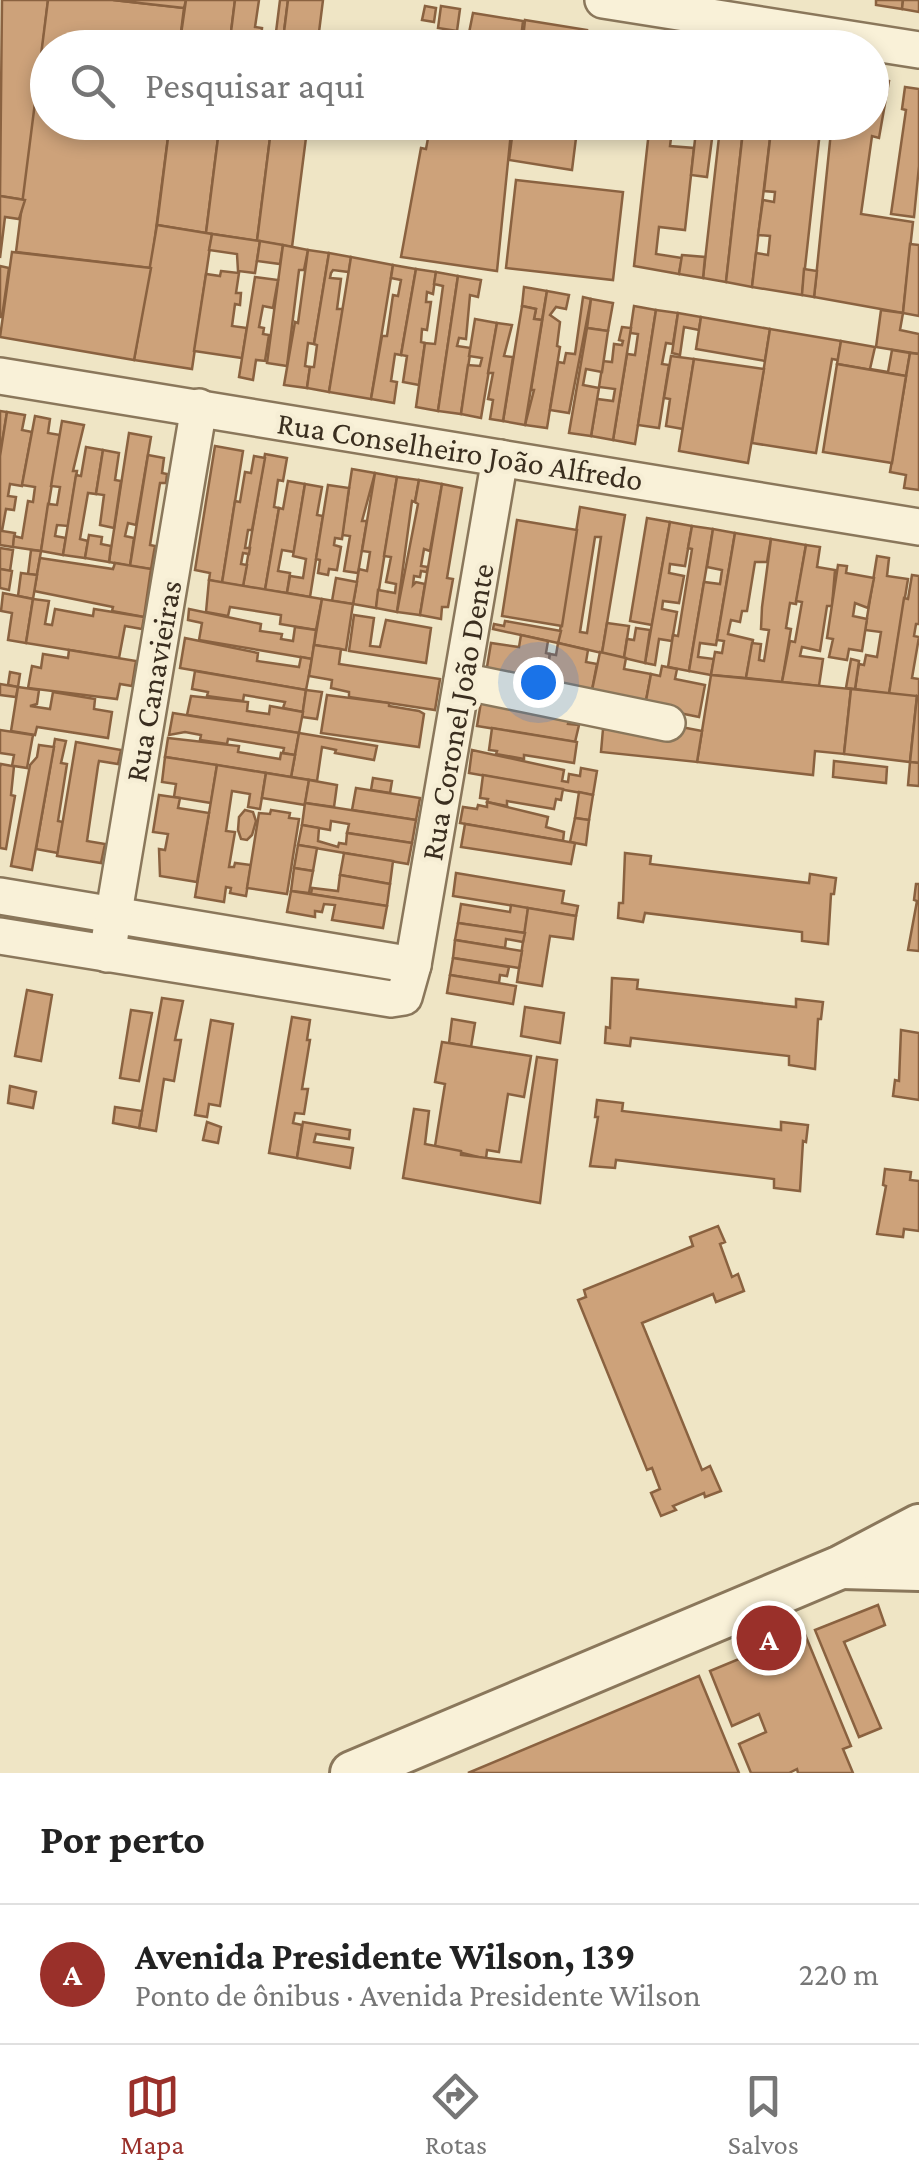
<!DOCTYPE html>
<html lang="pt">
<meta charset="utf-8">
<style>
body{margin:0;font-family:"Crimson Pro",serif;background:#f2f2f2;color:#222}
.you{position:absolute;left:538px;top:682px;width:35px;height:35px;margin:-25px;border:8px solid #fff;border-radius:50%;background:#1a73e8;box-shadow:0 0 0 15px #1a73e833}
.badge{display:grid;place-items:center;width:65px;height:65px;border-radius:50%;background:#9a302a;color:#fff;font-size:32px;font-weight:700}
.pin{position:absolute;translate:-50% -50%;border:5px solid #fff;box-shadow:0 2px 10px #0006}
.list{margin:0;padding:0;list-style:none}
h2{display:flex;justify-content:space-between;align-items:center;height:130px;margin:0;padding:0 40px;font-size:42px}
h2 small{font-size:32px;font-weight:400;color:#767676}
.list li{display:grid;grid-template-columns:65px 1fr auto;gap:30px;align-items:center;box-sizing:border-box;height:140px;padding:0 40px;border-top:2px solid #e0e0e0}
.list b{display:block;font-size:38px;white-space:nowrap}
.list p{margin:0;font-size:32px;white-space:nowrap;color:#767676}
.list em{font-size:32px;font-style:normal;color:#767676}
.icon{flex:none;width:55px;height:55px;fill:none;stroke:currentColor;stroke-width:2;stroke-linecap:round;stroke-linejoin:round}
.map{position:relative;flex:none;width:919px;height:1773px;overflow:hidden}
.search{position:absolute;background:#fff;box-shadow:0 5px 15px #0003;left:30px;right:30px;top:30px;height:110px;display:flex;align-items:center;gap:25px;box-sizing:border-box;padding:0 35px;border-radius:55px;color:#767676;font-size:38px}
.sheet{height:270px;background:#fff}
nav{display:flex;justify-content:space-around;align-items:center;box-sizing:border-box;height:140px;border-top:2px solid #e0e0e0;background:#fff;font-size:28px;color:#767676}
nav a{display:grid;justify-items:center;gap:5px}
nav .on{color:#9a302a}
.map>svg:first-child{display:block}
.building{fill:#cda27a;stroke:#8a6240;stroke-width:2.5;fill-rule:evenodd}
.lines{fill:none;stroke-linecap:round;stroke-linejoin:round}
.minor-casing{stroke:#8a775b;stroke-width:40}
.tertiary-casing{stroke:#8a775b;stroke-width:48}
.minor{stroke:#f9f1d8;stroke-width:35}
.tertiary{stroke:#f9f1d8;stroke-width:42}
.labels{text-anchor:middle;stroke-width:9;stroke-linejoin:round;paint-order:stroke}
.street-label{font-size:32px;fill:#3a2e1f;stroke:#f6eed5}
</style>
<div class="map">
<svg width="919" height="1773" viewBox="0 0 919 1773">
<rect width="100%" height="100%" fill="#efe5c5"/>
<g class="building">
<path d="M2 0H48L25 200 0 196Z"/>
<path d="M48 0H113L184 8 179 48H48V122H170L151 268 16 252Z"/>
<path d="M113 0H186L184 8Z"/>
<path d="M186 0H235L229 48H179Z"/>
<path d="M235 0H259L255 27 262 28 260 47 266 48H229Z"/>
<path d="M280 0H288L282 48H274Z"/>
<path d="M288 0H323L317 48H282Z"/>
<path d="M876 0H903L902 9 876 5Z"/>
<path d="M903 0H919V12L902 9Z"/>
<path d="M425 6 436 8 434 22 422 20Z"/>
<path d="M441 6 460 9 457 31 438 28Z"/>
<path d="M473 13 523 21 520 48H466Z"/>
<path d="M525 20 587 30 585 48H522Z"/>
<path d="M872 78 889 81 879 138 872 136 861 214 913 222 903 313 814 297 832 122H872Z"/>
<path d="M905 87 919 89V166L914 217 891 214 906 110 902 109Z"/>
<path d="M170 122H220L206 233 157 225Z"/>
<path d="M220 122H272L257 241 206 233Z"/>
<path d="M272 122H308L292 247 257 241Z"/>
<path d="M431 122H512L497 271 401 257 421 148 426 149Z"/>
<path d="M514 122H578L572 170 509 160Z"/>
<path d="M650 122H673L670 146 694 148 685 230 659 227 656 254 682 258 679 274 634 266Z"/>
<path d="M697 122H721L720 132 713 131 707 177 691 175Z"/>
<path d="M725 122H744L726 282 703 278 719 137 723 138Z"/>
<path d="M744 122H772L752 287 726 282Z"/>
<path d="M772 122H821L802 295 752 287 756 253 768 255 770 236 758 235 763 200 774 202 775 192 764 191Z"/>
<path d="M516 180 623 192 613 280 506 268Z"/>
<path d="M0 196 25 200 19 219 5 217 0 258Z"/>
<path d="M157 225 212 234 192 369 134 360Z"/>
<path d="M212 234 260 241 255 273 238 271 237 254 209 250Z"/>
<path d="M260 241 283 245 280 264 257 261Z"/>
<path d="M910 244 919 245V316L903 313Z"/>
<path d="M283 245 308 250 304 270H299L287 366 267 363Z"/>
<path d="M308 250 329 253 314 344 308 343 305 366 310 367 307 388 284 385 295 322 298 323Z"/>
<path d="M12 252 151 268 134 360 0 337Z"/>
<path d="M329 253 351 257 349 272 333 270 331 273 330 278 341 279 337 309H343L329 392 307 388 310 367H314L317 345 314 344Z"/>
<path d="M682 255 705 257 703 278 679 274Z"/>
<path d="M351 257 393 265 371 399 329 392Z"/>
<path d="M393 265 416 269 401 355 395 354 391 381 397 382 394 403 371 399 382 336H387L393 295 398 296 401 280 391 278Z"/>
<path d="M0 266 9 268 2 317H0Z"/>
<path d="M416 269 436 272 433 294 427 292 426 302H431L427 330 422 329 421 342 425 343 419 385 403 382 407 356 401 355Z"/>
<path d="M804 269 817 271 814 297 802 295Z"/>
<path d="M221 271 239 273 236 293H241L240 305 235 304 232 326 247 328 242 358 194 351 206 274 220 276Z"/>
<path d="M436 272 458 276 438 411 416 407 425 343 435 344 443 286 434 284Z"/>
<path d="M458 276 481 280 478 297 470 295 466 339 459 338 457 346 471 348 461 414 438 411Z"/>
<path d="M255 277 278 280 273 308 263 306 259 327 264 328 263 334 269 335 265 361 256 360 253 380 239 377Z"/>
<path d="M524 287 547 291 542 320 534 319 536 309 522 306Z"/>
<path d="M547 291 569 295 566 309 556 307 550 315 560 322 557 346 560 347 547 428 525 425 534 390H531Z"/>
<path d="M583 297 591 299 569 413 550 410 558 362 564 363 566 353 575 354Z"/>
<path d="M591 299 613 303 608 331 587 328Z"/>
<path d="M522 306 536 309 534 319 542 320 525 425 503 421Z"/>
<path d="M634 306 656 310 635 444 613 440 627 354 635 355 638 334 630 333Z"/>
<path d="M656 310 678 313 673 344 666 343 662 364 669 365 659 428 638 425Z"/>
<path d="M881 310 903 313 900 330 919 334V354L876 347Z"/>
<path d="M678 313 701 317 699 330 684 327 680 355 672 353Z"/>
<path d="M701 317 770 329 765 361 696 349Z"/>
<path d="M475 319 497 323 481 418 461 414 468 365 480 366 482 358 469 356Z"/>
<path d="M497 323 512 325 504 356 513 357 503 421 490 419 493 400 488 399 493 373H488Z"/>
<path d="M622 327 631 328 613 440 591 436 597 399 613 401 615 389 599 387 603 361 612 362 614 344 622 345 623 341 619 340Z"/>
<path d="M587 328 608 331 602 372 586 369 583 385 599 388 591 436 569 433Z"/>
<path d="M770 329 841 341 838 360 832 359 816 453 752 443Z"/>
<path d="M841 341 875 347 870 369 888 372 892 350 910 353 906 376 837 364Z"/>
<path d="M910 353 919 354V490L904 488 906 475 890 472Z"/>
<path d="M671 356 694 359 683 429 666 426 670 399 664 398Z"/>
<path d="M694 359 764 369 748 463 679 451Z"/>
<path d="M837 364 906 376 892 463 823 452Z"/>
<path d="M0 411 7 412 0 456Z"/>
<path d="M7 412 25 415 22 430 32 432 22 486 10 484 8 496 16 497 14 510 6 509 2 531 15 533 13 547 0 545V456Z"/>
<path d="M35 416 50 419 48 433 60 435 41 551 13 547 14 536 22 538 28 501 33 502 35 487 22 485Z"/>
<path d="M62 421 84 425 73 471H77L68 526 57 525 55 536 66 538 63 555 41 551 48 504 57 505 60 487 51 486Z"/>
<path d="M129 433 151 437 136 525 128 523 125 536 134 538 130 566 109 562Z"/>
<path d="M215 446 243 451 222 583 209 580 210 573 195 570Z"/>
<path d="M86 447 103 450 96 494 88 493 80 539 88 541 85 558 63 555 76 475 81 476Z"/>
<path d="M103 450 119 453 115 480 121 481 114 528 100 525 104 495 96 494Z"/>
<path d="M265 454 287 458 283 481 278 480 274 507 279 508 265 590 243 586Z"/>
<path d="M148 455 164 458 162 473 167 474 166 483H160L150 545 155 546 151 569 130 566Z"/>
<path d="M254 456 265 458 252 530H248L245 548H250L249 554 243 553 241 564 247 565 243 586 222 583 235 501 240 502 245 472 251 473Z"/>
<path d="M352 469 375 473 362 521H367L358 573 344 571 350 536 342 535Z"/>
<path d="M375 473 397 477 376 608 353 604 359 569 367 571 370 552 362 551Z"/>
<path d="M397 477 419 480 415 502 412 501 397 612 376 608 378 590 395 593 396 584 386 582 391 557 384 556Z"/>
<path d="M419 480 442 484 430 551 424 549 421 566 428 567 427 572 421 571 420 577 414 576 413 585 416 582 425 584 420 615 397 612 418 504 415 502Z"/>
<path d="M288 481 305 484 294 552 282 550 278 571 290 573 287 593 265 590 279 508 283 509Z"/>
<path d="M305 484 322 487 317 515 323 516 310 597 287 593 290 576 303 578 306 559 293 556Z"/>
<path d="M442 484 462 488 447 578 453 579 448 607H442L441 619 420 615Z"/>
<path d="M328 485 349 488 342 539 335 538 334 545 341 547 337 570 329 569 328 575 318 573 320 560 316 559Z"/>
<path d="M580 507 625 515 602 653 558 643ZM595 537H601L587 633 580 632Z"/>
<path d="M647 518 670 522 652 625 630 621Z"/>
<path d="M517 520 577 530 562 626 502 616Z"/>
<path d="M670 522 692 526 685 566 670 564 669 573 684 576 679 603 663 601 662 609 677 612 672 641 659 639 655 665 645 663Z"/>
<path d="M692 526 713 529 689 671 668 667 673 635 678 636 692 549 688 548Z"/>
<path d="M713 529 735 533 716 645 700 643 698 657 714 659 711 675 689 671 704 582 720 584 722 570 707 567Z"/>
<path d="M735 533 771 539 767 562H755L747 611H742L740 622 731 620 728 634 753 640 746 678 711 675 715 652 722 653 724 641 717 640Z"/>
<path d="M89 535 102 537 101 544 111 546 109 562 85 558Z"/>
<path d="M771 539 806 545 796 604 790 603 786 628 791 629 782 682 746 678 752 643 761 644 759 660 764 661 769 630 761 629 762 607Z"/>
<path d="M806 545 820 547 817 567 835 570 832 606H827L820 651 802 647 800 656 823 659 819 686 782 682 790 641 795 642 802 602 796 601Z"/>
<path d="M0 548 13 550 10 571 0 569Z"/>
<path d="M31 550 41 551 37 575 28 574Z"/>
<path d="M877 556 889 558 887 576 908 579 889 694 855 689 859 664 864 665 866 655 877 657 881 632 865 630Z"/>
<path d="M40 558 113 569 115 563 151 569 144 617 112 611 113 607 34 591Z"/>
<path d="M838 565 847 566 846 573 874 578 868 608 855 603 853 616 867 619 862 651 849 649 847 660 829 657 833 639 827 638Z"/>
<path d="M0 569 12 571 9 590 0 588Z"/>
<path d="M21 573 37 575 33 599 18 596Z"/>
<path d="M912 575 919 576V624H916L914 636 919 637 912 678 919 679V697L889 694 904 598 908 599Z"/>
<path d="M336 578 357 582 353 604 332 601Z"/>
<path d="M209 580 322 599 316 630 280 624 281 615 230 607 228 616 206 612Z"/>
<path d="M3 593 33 599 26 643 8 640 12 613 1 611Z"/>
<path d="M33 599 49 601 45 624 52 625 55 609 93 616 94 609 144 617 142 629 125 626 119 658 26 643Z"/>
<path d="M322 599 353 604 346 650 314 645Z"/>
<path d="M189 609 261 624 260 631 282 634 281 639 293 641 295 627 316 630 312 659 199 640 202 623 188 620Z"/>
<path d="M354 615 374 618 370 646 380 647 386 620 431 628 426 663 349 651Z"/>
<path d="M505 621 561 631 558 643 493 629 494 624 504 626Z"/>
<path d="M607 623 629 626 624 658 602 653Z"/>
<path d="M636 628 650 630 645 663 624 658 627 639 634 640Z"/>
<path d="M521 635 548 641 546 653 550 654 545 685 486 673 491 643 519 647Z"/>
<path d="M185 638 258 653 257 661 299 667 301 657 312 659 306 690 180 668Z"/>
<path d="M558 643 588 650 586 662 597 664 591 695 545 685 550 654 556 655Z"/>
<path d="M314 645 341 649 339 664 440 679 435 710 349 697V692L331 688 332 680 309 676Z"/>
<path d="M69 650 136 661 132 686 120 684 117 699 28 688 32 666 41 668 43 654 68 658Z"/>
<path d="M600 652 626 658 624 669 651 674 645 706 591 695Z"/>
<path d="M851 659 859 661 855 689 846 688Z"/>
<path d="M662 666 677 669 675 679 705 685 699 717 645 706 651 674 660 676Z"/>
<path d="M195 671 306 690 303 712 283 708 285 702 244 695 243 701 207 696 208 692 192 689Z"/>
<path d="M10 672 20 674 18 687 8 685Z"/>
<path d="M711 675 851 689 844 754 815 751 813 775 697 762Z"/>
<path d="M0 684 18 687 16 697 0 695Z"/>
<path d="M18 687 39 690 37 704 30 706 50 709 53 692 95 699 94 709 112 712 108 738 37 727 35 735 11 731Z"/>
<path d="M851 689 917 696 910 762 844 754Z"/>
<path d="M306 690 322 692 317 719 302 717Z"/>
<path d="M327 695 389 703V706L419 711 424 714 419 747 321 733Z"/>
<path d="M191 696 248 702 247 711 269 714 270 706 303 712 299 733 187 715Z"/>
<path d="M917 696 919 697V763L910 762Z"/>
<path d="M481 702 532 710V714L569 720 568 724 579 725 575 742 477 726Z"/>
<path d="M173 713 299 733 295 755 283 753 284 748 228 739 227 744 200 740 201 735 185 732 169 735Z"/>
<path d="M676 726 702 731 697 762 601 752 603 729 654 733Z"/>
<path d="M492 728 577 742 574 763 524 755V759L496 754 497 751 489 750Z"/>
<path d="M0 730 33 735 27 768 14 766 11 795 15 796 6 849 0 848V767L1 764 12 766 14 755 0 753Z"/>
<path d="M299 733 377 746 374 760 335 753 336 750 322 747 317 781 291 777Z"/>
<path d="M168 738 239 746 238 752 280 759 281 753 295 755 291 777 165 757Z"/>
<path d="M55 739 66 741 61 763 67 764 58 821 63 822 58 853 36 849Z"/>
<path d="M76 742 121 750 118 764 99 761 98 766 87 841 105 844 101 863 57 856Z"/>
<path d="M39 745 54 747 32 870 11 866 30 765 37 757Z"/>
<path d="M472 750 564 770 562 781 568 782 569 774 580 776 581 768 597 771 593 795 469 773Z"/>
<path d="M165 757 217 765 211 803 174 797 176 784 162 782Z"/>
<path d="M834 761 887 767 886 783 833 777Z"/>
<path d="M910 762 919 763V786L908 785Z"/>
<path d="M217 765 266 773 260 809 248 807 250 794 232 791 226 831 235 832 229 867H234L235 863 251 865 246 896 230 893 231 888 226 887 224 902 195 897Z"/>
<path d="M266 773 309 780 305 805 262 798Z"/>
<path d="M483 775 563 789 561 800 556 799 554 809 507 801V806L487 802 488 799 480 798Z"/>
<path d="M373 778 392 781 390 793 371 790Z"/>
<path d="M309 780 337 785 334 807 305 803Z"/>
<path d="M356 788 420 798 416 820 352 810Z"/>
<path d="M579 792 593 795 589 820 575 818Z"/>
<path d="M159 795 180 798 178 808 209 813 197 882 160 876 159 849 165 850 168 834 153 832Z"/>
<path d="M487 802 548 817 546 827 564 832 563 841 460 823 463 807 477 809 478 805 487 807Z"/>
<path d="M305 803 416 820 412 843 347 833 349 824 331 821 330 830 302 825Z"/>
<path d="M245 810 253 812 256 821 252 835 247 840 241 839 238 830 239 817Z"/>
<path d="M271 810 290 813 289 818 299 819 287 894 247 888 259 813 270 814Z"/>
<path d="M575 818 589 820 586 845 570 842Z"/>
<path d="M465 824 575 843 571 864 461 847Z"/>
<path d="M302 825 319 828 318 841 338 847 339 843 346 844 347 833 412 843 408 864 298 845Z"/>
<path d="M298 845 317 848 313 871 294 868Z"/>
<path d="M344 853 393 861 390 884 340 875Z"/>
<path d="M625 853 651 856 650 864 809 883 810 874 836 878 834 894H831L828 944 802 941V932L645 913 643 922 618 918 619 903H623Z"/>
<path d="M294 868 313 871 309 893 291 891Z"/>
<path d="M456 873 564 891 562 903 578 906 576 916 453 896Z"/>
<path d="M340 875 390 884 387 906 311 894 312 888 338 891Z"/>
<path d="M916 884H919V951L908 950 917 901 914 900Z"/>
<path d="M291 891 387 906 383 928 332 920 335 905 324 904 322 912 315 911V917L287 912Z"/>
<path d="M461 904 510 912 511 905 528 908 525 933 458 923Z"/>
<path d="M528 908 576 916 573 939 550 936 542 986 517 982Z"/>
<path d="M458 923 525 933 523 942 506 939 505 948 455 940Z"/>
<path d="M455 940 522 951 519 968 453 958Z"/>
<path d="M453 958 509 967 507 976 500 975 499 983 450 975Z"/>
<path d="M450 975 516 986 513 1004 447 993Z"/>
<path d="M612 978 638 980 637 989 796 1007V999L823 1002 821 1019H818L815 1069 789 1065V1056L631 1038 630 1046 605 1043 606 1027 610 1028Z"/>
<path d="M27 990 52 995 41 1061 15 1056Z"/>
<path d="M162 998 183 1001 175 1040H181L174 1081 164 1079 156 1131 139 1128Z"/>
<path d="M525 1007 564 1013 560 1043 521 1036Z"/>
<path d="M131 1010 152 1013 139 1081 120 1078Z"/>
<path d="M292 1017 310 1020 307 1040H310L302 1089H308L304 1114 295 1113 293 1123 302 1125 297 1158 269 1153Z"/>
<path d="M452 1019 475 1023 471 1047 449 1043Z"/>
<path d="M211 1020 233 1024 220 1106 209 1104 207 1117 195 1115Z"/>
<path d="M901 1030 919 1033V1100L893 1096 895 1080 899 1081Z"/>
<path d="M442 1042 531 1056 524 1097 508 1094 499 1152 487 1150 486 1159 435 1146 445 1084 435 1082Z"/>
<path d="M537 1057 557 1060 540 1203 403 1178 414 1109 429 1111 425 1144 461 1151V1155L521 1162Z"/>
<path d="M10 1086 36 1092 33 1108 8 1103Z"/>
<path d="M597 1100 623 1103 622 1111 781 1130V1122L808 1125 806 1142 803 1141 800 1191 774 1188V1179L616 1160 615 1168 590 1166 598 1117H595Z"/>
<path d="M115 1107 142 1111 139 1128 113 1123Z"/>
<path d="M207 1122 221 1127 218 1143 203 1140Z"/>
<path d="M303 1122 350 1130 349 1139 316 1134 314 1142 353 1148 350 1168 297 1158Z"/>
<path d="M885 1169 911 1172 910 1180 919 1181V1231L904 1229 903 1237 877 1234 886 1186 883 1185Z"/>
<path d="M718 1226 725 1242 720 1244 732 1277 738 1274 744 1291 716 1302 713 1294 642 1323 702 1470 710 1466 721 1491 705 1497 704 1493 673 1506 676 1510 661 1516 651 1493 660 1489 652 1468 647 1470 578 1300 586 1297 584 1290 693 1246 690 1237Z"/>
<path d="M878 1605 885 1625 844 1642 881 1728 859 1737 815 1630Z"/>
<path d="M804 1632 851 1746 843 1749 853 1773H798L797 1769 789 1773H751L739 1744 766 1732 759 1714 732 1726 710 1671Z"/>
<path d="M699 1676 739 1773H468Z"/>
</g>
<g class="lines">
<defs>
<g id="minor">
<path d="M603 0 919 50"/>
<path d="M0 376 919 527"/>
<path d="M462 681 667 723"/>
<path d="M0 896 413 965"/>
<path d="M0 936 391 999 404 997 413 965 500 458"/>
<path d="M107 954 199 407"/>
</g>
<g id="tertiary">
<path d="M842 1567 919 1569"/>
<path d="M352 1773 841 1567 919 1526"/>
</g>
</defs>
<use href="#minor" class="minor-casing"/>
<use href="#tertiary" class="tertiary-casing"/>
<use href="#minor" class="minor"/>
<use href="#tertiary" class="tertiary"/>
</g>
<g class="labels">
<g class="street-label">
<text transform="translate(460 451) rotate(9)" y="11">Rua Conselheiro João Alfredo</text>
<text transform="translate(153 681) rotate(-80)" y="11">Rua Canavieiras</text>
<text transform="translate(457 712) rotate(-80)" y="11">Rua Coronel João Dente</text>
</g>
</g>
</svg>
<div class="you"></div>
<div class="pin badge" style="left:769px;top:1638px">A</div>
<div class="search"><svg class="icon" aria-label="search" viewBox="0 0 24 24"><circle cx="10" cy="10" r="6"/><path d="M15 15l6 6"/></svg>Pesquisar aqui</div>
</div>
<section class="sheet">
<h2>Por perto<small></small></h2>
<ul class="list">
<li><span class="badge">A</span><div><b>Avenida Presidente Wilson, 139</b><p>Ponto de ônibus · Avenida Presidente Wilson</p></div><em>220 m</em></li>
</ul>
</section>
<nav>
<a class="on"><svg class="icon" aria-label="map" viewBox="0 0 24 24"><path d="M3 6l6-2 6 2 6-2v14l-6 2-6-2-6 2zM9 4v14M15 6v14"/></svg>Mapa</a>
<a><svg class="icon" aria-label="directions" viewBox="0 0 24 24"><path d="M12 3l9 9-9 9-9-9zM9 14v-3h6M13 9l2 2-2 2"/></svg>Rotas</a>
<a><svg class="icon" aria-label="saved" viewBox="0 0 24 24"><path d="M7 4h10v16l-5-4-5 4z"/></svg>Salvos</a>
</nav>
